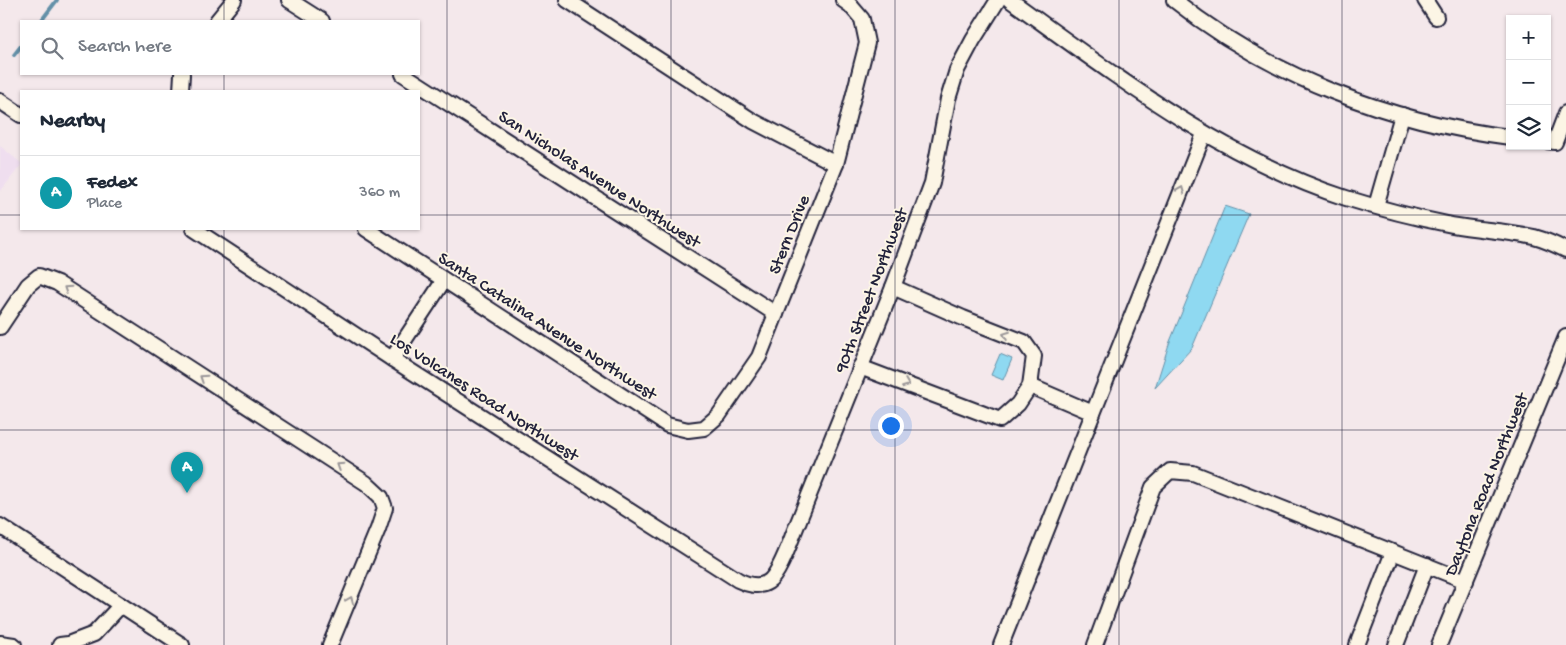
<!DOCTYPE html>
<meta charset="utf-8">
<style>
body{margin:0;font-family:"Gochi Hand",sans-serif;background:#f6f6f7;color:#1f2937}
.controls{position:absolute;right:15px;top:15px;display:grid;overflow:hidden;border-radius:0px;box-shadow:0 1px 4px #0004}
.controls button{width:45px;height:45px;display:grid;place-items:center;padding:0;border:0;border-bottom:1px solid #e0e1e3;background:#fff;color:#1f2937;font:25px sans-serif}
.you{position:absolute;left:890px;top:425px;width:18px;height:18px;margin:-12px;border:4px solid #fff;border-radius:50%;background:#1a73e8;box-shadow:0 0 0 8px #1a73e833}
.badge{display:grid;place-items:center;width:32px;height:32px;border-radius:50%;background:#22223b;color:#fff;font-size:16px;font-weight:700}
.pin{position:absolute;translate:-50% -41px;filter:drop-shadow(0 1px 2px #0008)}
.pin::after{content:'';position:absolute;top:26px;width:18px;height:15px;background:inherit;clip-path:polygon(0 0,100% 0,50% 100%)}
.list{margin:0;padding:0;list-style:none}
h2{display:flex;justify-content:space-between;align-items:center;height:65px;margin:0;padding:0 20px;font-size:21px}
h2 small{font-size:16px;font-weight:400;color:#747a83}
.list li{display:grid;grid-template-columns:32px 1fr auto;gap:15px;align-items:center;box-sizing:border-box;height:75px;padding:0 20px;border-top:1px solid #e0e1e3}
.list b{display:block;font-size:19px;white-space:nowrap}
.list p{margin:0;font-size:16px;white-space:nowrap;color:#747a83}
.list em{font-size:16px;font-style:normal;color:#747a83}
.icon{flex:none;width:28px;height:28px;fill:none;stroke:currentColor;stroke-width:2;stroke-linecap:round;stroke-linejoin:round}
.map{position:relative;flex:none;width:1566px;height:645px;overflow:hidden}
.search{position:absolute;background:#fff;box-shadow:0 1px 4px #0004;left:20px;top:20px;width:400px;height:55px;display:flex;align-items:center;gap:12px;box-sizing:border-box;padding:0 18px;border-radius:0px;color:#747a83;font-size:19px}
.panel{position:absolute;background:#fff;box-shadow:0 1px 4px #0004;left:20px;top:90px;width:400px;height:140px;border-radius:0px}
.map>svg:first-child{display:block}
.built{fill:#efdeef}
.water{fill:#8fd9f1;stroke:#6390a8}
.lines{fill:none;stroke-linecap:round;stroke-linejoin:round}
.stream{stroke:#6390a8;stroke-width:4}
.minor-casing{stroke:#22223b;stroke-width:18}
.minor{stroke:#fcf5e5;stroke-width:14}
.oneway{stroke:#9a9698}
.grid{fill:none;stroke:#22223b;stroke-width:1;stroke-opacity:0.55}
.labels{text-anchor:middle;stroke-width:4;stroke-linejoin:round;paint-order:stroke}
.street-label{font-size:18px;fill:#22223b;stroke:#fcf5e5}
</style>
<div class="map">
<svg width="1566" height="645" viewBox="0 0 1566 645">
<rect width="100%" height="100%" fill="#f4e8eb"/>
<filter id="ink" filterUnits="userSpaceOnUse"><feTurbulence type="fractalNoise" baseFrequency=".02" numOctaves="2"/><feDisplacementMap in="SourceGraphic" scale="10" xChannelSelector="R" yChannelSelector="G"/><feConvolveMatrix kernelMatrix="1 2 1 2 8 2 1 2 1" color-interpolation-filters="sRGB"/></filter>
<g filter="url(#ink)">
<path class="built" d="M0 146 21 163V165L0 192Z"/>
<g class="water">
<path d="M1225 206 1249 214 1192 348 1155 388 1169 344Z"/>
<path d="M1000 354 1012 359 1003 380 991 375Z"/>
</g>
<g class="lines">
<g class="stream">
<path d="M41 21 57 0"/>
<path d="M14 55 21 46"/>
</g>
<defs>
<g id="minor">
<path d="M289 0 322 21"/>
<path d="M567 0 753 121 836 164"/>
<path d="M1010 0C1116 76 1220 157 1346 198 1381 209 1417 218 1452 225 1480 230 1507 231 1534 237 1545 240 1556 245 1566 250"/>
<path d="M1174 0C1269 76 1389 122 1510 137"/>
<path d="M1425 0 1436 17"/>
<path d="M217 21 234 0"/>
<path d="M403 74 776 314"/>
<path d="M181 91 182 74"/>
<path d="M0 101 21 115"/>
<path d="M1547 141 1555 142 1566 113"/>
<path d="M1376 206 1402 115"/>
<path d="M194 229 392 359 738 580C746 584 759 588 768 582 779 575 790 542 795 530L893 287 932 183 948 99 957 70 973 40 998 0"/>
<path d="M366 229 667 425 688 430 704 428 719 415 759 357 776 314 836 164 867 43 862 19 850 5 843 0"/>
<path d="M0 327 28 285 39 276 57 283 366 483 381 497 385 508 378 529 330 645"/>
<path d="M392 359 444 280"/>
<path d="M860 367 1000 420 1018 404 1030 386 1034 356 1024 342 963 318 893 287"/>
<path d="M1030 386 1093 413"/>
<path d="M0 526 182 645"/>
<path d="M0 643 14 645"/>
<path d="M60 645 68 644 94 634 121 605"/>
<path d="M1001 645 1204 134"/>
<path d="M1095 645 1153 487 1170 471 1193 473 1466 581"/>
<path d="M1357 645 1393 552"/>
<path d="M1396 645 1427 565"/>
<path d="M1439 645 1566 337"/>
</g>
</defs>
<use href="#minor" class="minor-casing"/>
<use href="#minor" class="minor"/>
</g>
<defs><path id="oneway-chevron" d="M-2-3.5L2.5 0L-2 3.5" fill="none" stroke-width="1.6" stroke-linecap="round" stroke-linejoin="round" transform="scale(1.25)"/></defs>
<g class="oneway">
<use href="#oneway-chevron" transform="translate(1181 190) rotate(-68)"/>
<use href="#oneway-chevron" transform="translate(67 289) rotate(-147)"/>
<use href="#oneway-chevron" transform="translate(1006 335) rotate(-159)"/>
<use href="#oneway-chevron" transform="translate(203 378) rotate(-147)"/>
<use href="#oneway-chevron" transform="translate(906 384) rotate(21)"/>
<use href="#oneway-chevron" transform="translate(340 466) rotate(-147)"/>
<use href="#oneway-chevron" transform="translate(350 600) rotate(-67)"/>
</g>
</g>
<path class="grid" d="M224 0V21M447 0V645M671 0V645M895 0V645M1119 0V645M1342 0V645M224 74V91M0 215H21M419 215H1566M224 229V645M0 430H1566"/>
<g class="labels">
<g class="street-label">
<text transform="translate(600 178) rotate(33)" y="6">San Nicholas Avenue Northwest</text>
<text transform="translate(788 234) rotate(-68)" y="6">Stern Drive</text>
<text transform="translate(870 290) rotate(-69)" y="6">90th Street Northwest</text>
<text transform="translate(548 325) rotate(33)" y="6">Santa Catalina Avenue Northwest</text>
<text transform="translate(485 396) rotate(33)" y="6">Los Volcanes Road Northwest</text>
<text transform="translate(1485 484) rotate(-68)" y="6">Daytona Road Northwest</text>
</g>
</g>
</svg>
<div class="controls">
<button>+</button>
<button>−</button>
<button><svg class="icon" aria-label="layers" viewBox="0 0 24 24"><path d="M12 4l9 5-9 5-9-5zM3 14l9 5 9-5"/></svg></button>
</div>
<div class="you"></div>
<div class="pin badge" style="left:187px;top:493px;background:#0f9aa8">A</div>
<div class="search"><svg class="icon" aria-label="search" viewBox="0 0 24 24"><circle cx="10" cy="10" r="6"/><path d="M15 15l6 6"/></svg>Search here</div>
<section class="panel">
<h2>Nearby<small></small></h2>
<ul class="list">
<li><span class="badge" style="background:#0f9aa8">A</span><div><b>Fedex</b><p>Place</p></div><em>360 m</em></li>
</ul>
</section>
</div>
